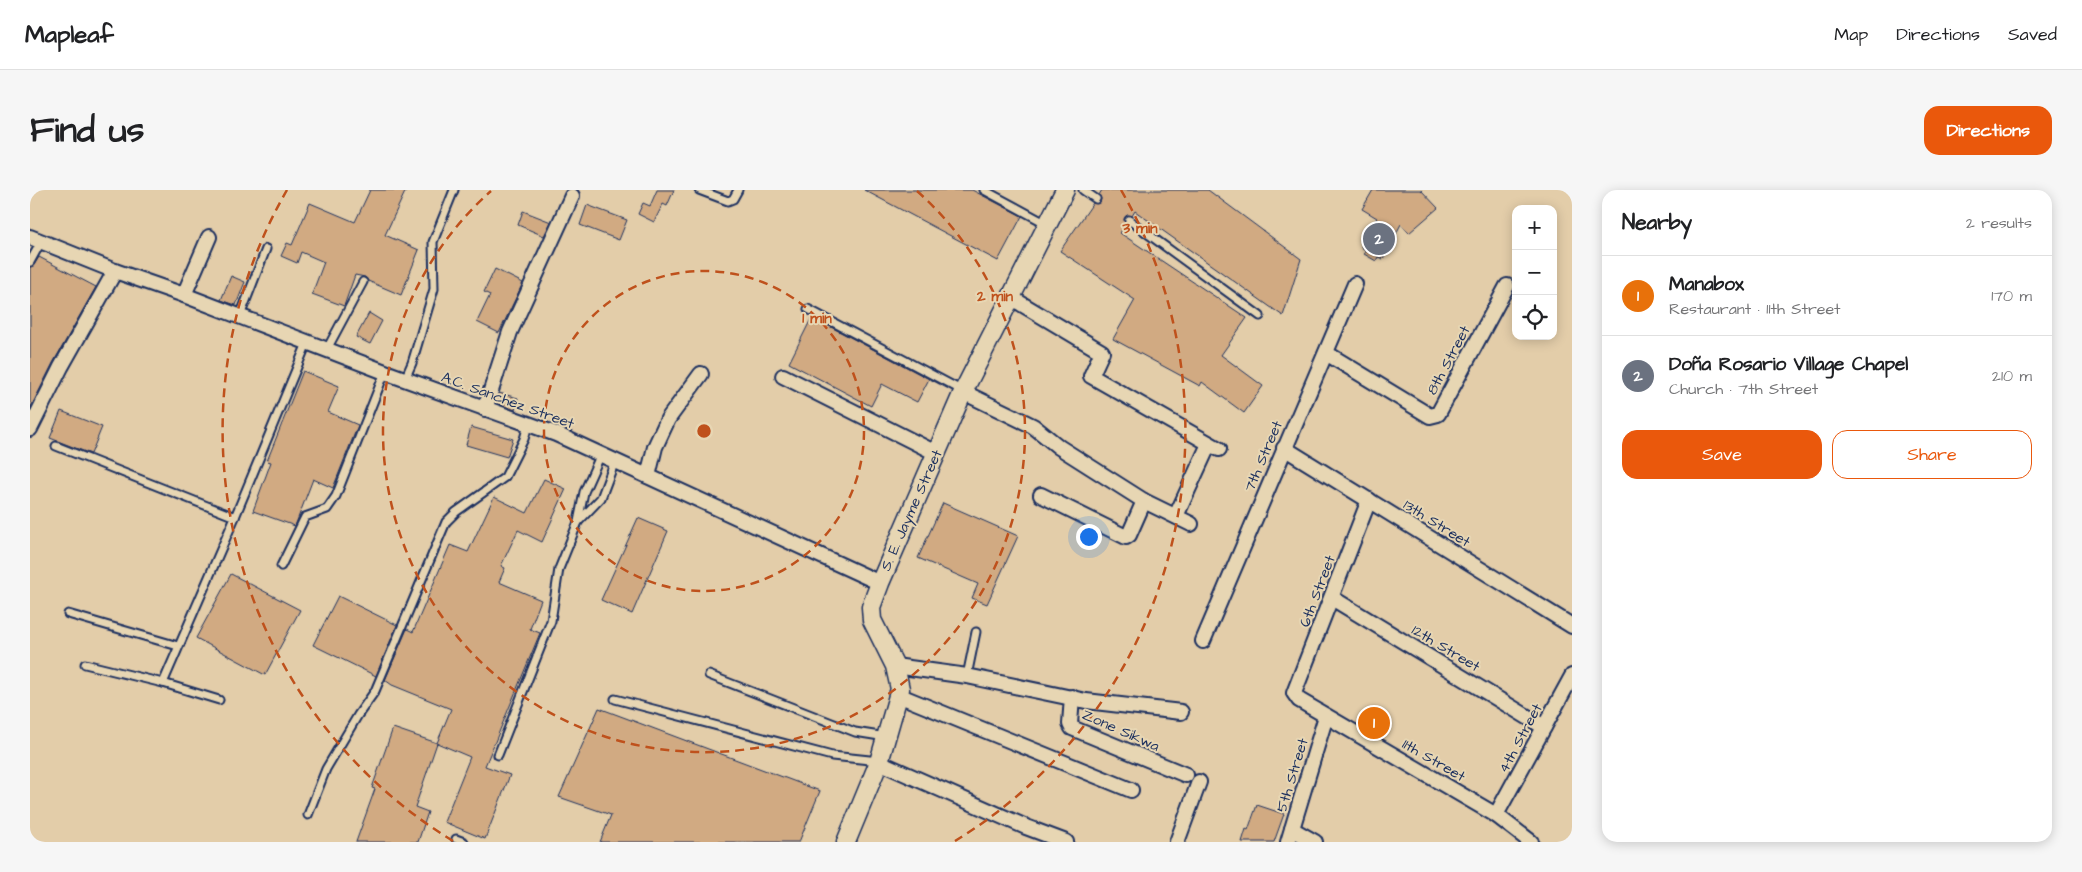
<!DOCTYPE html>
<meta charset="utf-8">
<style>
body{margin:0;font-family:"Architects Daughter",sans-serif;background:#f6f6f6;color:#202124}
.controls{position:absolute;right:15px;top:15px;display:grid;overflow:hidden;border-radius:10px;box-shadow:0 2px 12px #0003}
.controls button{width:45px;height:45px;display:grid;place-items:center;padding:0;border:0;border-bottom:1px solid #e0e0e0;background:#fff;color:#202124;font:25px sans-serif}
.you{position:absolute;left:1058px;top:346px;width:18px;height:18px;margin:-12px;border:4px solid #fff;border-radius:50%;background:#1a73e8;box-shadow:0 0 0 8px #1a73e833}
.badge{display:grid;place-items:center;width:32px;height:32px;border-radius:50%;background:#ea580c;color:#fff;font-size:16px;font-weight:700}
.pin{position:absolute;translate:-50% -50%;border:2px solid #fff;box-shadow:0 1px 5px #0006}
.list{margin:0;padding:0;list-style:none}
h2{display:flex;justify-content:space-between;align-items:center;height:65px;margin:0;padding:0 20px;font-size:21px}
h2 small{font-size:16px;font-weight:400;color:#757577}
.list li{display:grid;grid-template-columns:32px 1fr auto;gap:15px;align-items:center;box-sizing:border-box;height:80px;padding:0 20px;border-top:1px solid #e0e0e0}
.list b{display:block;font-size:19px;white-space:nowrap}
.list p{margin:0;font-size:16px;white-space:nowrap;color:#757577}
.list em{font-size:16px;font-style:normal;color:#757577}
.actions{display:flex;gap:10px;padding:15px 20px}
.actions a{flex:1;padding:11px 0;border:1px solid #ea580c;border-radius:15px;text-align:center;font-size:18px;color:#ea580c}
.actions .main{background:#ea580c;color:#fff}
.icon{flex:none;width:28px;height:28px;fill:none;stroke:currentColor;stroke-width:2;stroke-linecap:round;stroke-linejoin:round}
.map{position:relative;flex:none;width:1542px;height:652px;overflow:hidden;border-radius:15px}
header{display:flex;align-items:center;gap:30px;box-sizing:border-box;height:70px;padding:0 25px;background:#fff;border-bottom:1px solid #e0e0e0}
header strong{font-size:24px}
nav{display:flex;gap:28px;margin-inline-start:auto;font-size:18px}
.intro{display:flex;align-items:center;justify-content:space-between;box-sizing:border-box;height:120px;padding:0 30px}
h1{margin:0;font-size:35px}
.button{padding:12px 22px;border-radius:15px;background:#ea580c;color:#fff;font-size:18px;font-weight:700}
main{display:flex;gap:30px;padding:0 30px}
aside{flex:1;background:#fff;border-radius:15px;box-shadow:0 2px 12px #0003}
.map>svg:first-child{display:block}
.building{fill:#d1aa82;stroke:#1b2f5e}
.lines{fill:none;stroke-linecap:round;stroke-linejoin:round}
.service-casing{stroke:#1b2f5e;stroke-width:11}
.minor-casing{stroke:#1b2f5e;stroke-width:18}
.tertiary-casing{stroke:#1b2f5e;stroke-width:21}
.service{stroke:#e7d6b3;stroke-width:7}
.minor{stroke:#e7d6b3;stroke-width:14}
.tertiary{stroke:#e7d6b3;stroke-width:18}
.ring{fill:none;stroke:#bf511c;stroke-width:2.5;stroke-dasharray:9 6}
.labels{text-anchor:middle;stroke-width:4;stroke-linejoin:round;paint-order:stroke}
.street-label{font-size:15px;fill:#1b2f5e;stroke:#e7d6b3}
.centre{fill:#bf511c;stroke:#e7d6b3;stroke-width:2.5}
.ring-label{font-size:15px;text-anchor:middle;font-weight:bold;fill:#bf511c;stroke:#e7d6b3;stroke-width:4;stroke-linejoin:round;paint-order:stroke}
</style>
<header>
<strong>Mapleaf</strong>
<nav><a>Map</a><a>Directions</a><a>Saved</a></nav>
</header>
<div class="intro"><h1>Find us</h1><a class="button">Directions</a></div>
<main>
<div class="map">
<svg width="1542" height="652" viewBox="0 0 1542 652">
<rect width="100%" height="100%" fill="#e3cda9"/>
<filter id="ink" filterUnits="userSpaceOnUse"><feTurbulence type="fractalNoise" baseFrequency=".02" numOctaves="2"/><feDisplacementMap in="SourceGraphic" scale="10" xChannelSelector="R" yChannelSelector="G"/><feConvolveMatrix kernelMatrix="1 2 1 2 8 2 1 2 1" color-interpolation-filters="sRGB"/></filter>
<g filter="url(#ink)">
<g class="building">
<path d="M340 0H376L355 45 389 60 371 105 338 91 335 87 325 85 314 116 282 104 294 72 271 62 267 73 251 66 257 53 262 55 280 13 325 32Z"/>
<path d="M627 0H644L637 16 633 14 624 32 608 24 613 13 620 16Z"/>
<path d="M834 0H942L992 26 968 71Z"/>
<path d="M1072 0H1178L1271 69 1253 126 1105 21 1102 26 1097 25 1094 29 1096 34 1090 43 1217 128 1191 165 1233 196 1214 223 1172 192 1170 196 1083 149 1105 110 1030 61 1063 13 1070 12 1071 9 1069 5Z"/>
<path d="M1343 0H1391L1408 18 1379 43 1371 34 1353 69 1348 67 1346 71 1334 64 1336 60 1331 57 1347 28 1332 19Z"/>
<path d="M557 15 597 30 589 50 550 35Z"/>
<path d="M493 21 521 32 514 46 488 35Z"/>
<path d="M9 67 66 97 23 173 0 219V77L4 75Z"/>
<path d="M465 79 493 93 469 143 447 132 460 105 454 102Z"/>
<path d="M201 86 215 92 206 115 191 110Z"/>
<path d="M339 123 352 131 340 154 326 147Z"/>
<path d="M782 127 899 189 887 212 852 194 841 216 759 173Z"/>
<path d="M273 181 309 196 298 222 328 235 303 298 283 289 265 336 223 321 241 272 237 271Z"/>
<path d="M469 203 488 208 485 220 466 213Z"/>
<path d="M31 221 72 237 61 264 20 248Z"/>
<path d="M441 237 483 249 477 267 436 255Z"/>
<path d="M514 289 536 299 512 352 488 340 471 376 475 378 469 392 511 410 500 439 510 443 455 576 480 585 455 649 414 632 440 567 407 553 421 519 362 495 355 490 377 439 383 442 420 355 438 362 464 307 497 323Z"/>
<path d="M913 313 988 346 957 414 942 408 948 394 888 368Z"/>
<path d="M608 328 638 341 602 424 571 410Z"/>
<path d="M201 384 270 420 235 485 166 448Z"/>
<path d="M308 406 367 435 346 486 283 455Z"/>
<path d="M569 518 790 601 769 652H570L581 625 529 607Z"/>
<path d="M363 538 407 553 385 617 398 622 388 652H326L345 599 342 598Z"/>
<path d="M1227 615 1254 624 1244 652H1212L1216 639 1218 640Z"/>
</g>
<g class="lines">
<defs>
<g id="service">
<path d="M669 0 698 11 703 9 708 0"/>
<path d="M954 0 1017 34"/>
<path d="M1053 0 1066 9"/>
<path d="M1099 30 1230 126"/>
<path d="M0 72 11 52"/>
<path d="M778 119 933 201"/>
<path d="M210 126 236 59"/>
<path d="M297 159 333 92"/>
<path d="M375 189 382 173 404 99 403 52 424 0"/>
<path d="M26 256 205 327"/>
<path d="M548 332 571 308 585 271"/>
<path d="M251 376 275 327 297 319 306 306 355 182"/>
<path d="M38 424 148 456"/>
<path d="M55 474 133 493 189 510"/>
<path d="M679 485 825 542 856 547"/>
<path d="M937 486 946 442"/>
<path d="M133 493 205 327 277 153"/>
<path d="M585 509 802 566 849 571"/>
<path d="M468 565 521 431 529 379 548 332 554 302 571 264"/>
<path d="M278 625 296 579 328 525 345 501 416 332 426 322 475 287 494 249 498 235"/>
<path d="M426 649 434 652"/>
</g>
<g id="minor">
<path d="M0 47 85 81 154 105 355 182 526 244 850 393"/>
<path d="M154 105 179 47"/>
<path d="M980 107 1072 162 1061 186 1189 259"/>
<path d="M1296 163 1400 226 1408 224 1477 96"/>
<path d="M753 186 906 263"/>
<path d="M933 202 1003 236 1029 257 1114 311 1161 334"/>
<path d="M455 219 480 142 542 6"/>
<path d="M0 239 31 177 85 81"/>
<path d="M1254 258 1542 436"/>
<path d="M618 286 625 257 638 229 671 184"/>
<path d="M1011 305 1096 347 1099 345 1114 311"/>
<path d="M1339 310 1264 503 1269 510 1466 625 1501 652"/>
<path d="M1146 326 1179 254"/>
<path d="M1302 408 1514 537"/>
<path d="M1173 451 1325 94"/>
<path d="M865 476 937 486 1056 511 1151 522"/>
<path d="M868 505 1101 600"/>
<path d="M1042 507 1040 534 1042 538 1156 585"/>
<path d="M849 572 996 637 1036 652"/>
<path d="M1466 625 1542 486"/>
<path d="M1262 639 1285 652"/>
<path d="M1147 652 1169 592"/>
<path d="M1258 652 1296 526"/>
</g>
<path id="tertiary" d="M816 652 849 572 870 499 865 476 842 430 841 417 850 393 933 202 1035 0"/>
</defs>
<use href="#service" class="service-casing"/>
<use href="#minor" class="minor-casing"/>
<use href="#tertiary" class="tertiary-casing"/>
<use href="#service" class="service"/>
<use href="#minor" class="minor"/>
<use href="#tertiary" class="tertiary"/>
</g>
</g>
<g class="ring">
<circle cx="674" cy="241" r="160"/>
<path d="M887 1A321 321 0 1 1 461 1"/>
<path d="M423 651A481 481 0 0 1 257 0M1091 0A481 481 0 0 1 925 651"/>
</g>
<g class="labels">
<g class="street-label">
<text transform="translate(1418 170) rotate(-62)" y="5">8th Street</text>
<text transform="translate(478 210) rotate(20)" y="5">A.C. Sanchez Street</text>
<text transform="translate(1233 266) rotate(-67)" y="5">7th Street</text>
<text transform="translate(881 320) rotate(-66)" y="5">S. E. Jayme Street</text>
<text transform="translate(1407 333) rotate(32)" y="5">13th Street</text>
<text transform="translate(1287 401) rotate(-69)" y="5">6th Street</text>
<text transform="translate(1416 458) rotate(31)" y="5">12th Street</text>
<text transform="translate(1091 540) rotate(24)" y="5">Zone Sikwa</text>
<text transform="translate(1490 548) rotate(-62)" y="5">4th Street</text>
<text transform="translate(1404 570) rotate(30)" y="5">11th Street</text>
<text transform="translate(1262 585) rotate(-73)" y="5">5th Street</text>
</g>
</g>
<circle cx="674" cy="241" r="8" class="centre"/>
<g class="ring-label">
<text x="1110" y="43">3 min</text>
<text x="965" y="111">2 min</text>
<text x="787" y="133">1 min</text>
</g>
</svg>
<div class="controls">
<button>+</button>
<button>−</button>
<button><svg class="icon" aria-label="locate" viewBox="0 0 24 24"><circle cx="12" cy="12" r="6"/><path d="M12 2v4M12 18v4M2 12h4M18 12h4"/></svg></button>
</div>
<div class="you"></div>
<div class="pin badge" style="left:1344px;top:533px;background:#e8710a">1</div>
<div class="pin badge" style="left:1349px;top:49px;background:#6b7280">2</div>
</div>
<aside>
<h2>Nearby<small>2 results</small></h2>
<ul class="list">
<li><span class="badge" style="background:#e8710a">1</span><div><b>Manabox</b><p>Restaurant · 11th Street</p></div><em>170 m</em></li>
<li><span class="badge" style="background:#6b7280">2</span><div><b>Doña Rosario Village Chapel</b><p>Church · 7th Street</p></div><em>210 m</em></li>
</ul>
<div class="actions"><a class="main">Save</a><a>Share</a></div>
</aside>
</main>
